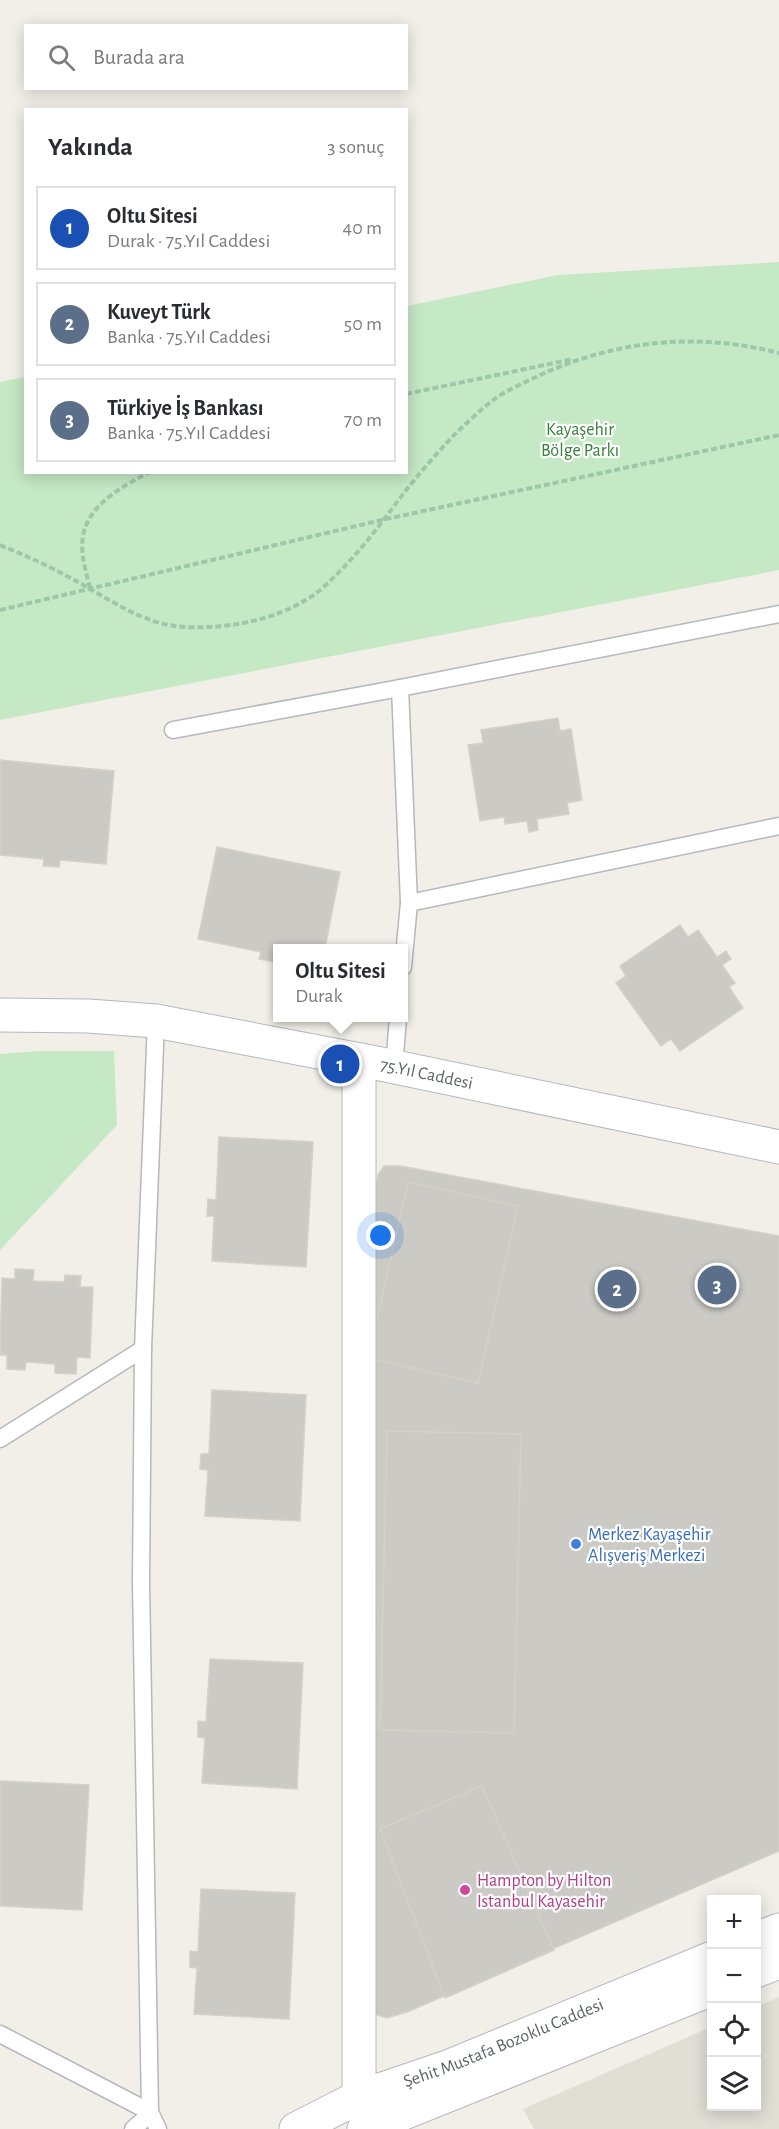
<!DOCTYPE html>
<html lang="tr">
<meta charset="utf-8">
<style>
body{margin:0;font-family:"Alegreya Sans",sans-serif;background:#f7f7f7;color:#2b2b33}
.controls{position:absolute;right:18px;bottom:18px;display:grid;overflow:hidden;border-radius:0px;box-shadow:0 3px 15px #0003}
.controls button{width:54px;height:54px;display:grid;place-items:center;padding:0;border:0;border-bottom:2px solid #e1e1e2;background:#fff;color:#2b2b33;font:30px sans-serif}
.you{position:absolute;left:381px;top:1236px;width:21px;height:21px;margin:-15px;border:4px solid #fff;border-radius:50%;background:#1a73e8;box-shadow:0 0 0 9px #1a73e833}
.badge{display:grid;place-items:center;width:39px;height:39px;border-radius:50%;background:#ea4335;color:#fff;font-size:20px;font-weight:700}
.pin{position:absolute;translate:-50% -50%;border:3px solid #fff;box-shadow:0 2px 6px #0006}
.popup{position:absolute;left:273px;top:944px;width:135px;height:78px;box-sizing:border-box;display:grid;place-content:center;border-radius:0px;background:#fff;filter:drop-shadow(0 2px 4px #0005);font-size:20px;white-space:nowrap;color:#7c7c81}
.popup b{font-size:22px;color:#2b2b33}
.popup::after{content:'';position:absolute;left:50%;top:100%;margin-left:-12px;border:12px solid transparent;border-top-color:#fff}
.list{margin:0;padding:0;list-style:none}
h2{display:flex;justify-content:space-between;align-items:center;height:78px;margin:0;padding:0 24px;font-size:26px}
h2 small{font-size:20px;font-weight:400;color:#7c7c81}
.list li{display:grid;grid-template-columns:39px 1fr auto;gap:18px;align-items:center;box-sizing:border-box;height:84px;margin:0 12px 12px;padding:0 12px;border:2px solid #e1e1e2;border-radius:0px}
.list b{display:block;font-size:22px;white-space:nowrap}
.list p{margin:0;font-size:20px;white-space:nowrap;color:#7c7c81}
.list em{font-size:20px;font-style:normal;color:#7c7c81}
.icon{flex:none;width:33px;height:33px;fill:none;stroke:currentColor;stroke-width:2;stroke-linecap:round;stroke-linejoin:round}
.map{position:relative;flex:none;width:779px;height:2129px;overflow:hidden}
.search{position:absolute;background:#fff;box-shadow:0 3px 15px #0003;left:24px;top:24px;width:384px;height:66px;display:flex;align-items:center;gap:15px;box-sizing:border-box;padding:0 21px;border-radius:0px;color:#7c7c81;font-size:22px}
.panel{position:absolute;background:#fff;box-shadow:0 3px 15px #0003;left:24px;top:108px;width:384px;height:366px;border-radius:0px}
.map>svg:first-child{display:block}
.education{fill:#e1ded6}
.green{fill:#c5e8c5}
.building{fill:#cccac5;stroke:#d6d1c6;stroke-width:1.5}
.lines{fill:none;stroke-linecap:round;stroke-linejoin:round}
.service-casing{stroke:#b5b8bc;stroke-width:19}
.minor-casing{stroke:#b5b8bc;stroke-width:35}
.tertiary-casing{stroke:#b5b8bc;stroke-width:35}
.path{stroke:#9cc7a9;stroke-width:4;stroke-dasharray:6 3;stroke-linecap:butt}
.service{stroke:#fff;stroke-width:16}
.minor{stroke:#fff;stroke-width:33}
.tertiary{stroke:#fff;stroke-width:33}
.shop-dot{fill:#3f7fe0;stroke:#fff;stroke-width:2}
.hotel-dot{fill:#d1479c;stroke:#fff;stroke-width:2}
.labels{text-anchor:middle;stroke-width:4.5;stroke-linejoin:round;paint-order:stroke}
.park-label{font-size:18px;fill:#348238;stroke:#fff}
.street-label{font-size:18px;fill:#5f6368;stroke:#fff}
.shop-label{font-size:18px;fill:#366cbe;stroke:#fff;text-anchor:start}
.hotel-label{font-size:18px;fill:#b23c85;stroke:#fff;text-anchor:start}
</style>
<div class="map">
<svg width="779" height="2129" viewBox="0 0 779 2129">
<rect width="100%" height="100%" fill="#f1efe8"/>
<path class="education" d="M779 1997V2129H534L523 2109 711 2027 712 2106H756L757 2007Z"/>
<g class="green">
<path d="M779 262V570L0 720V382L25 377 26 472H406L407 306 558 275Z"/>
<path d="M40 1051H114L117 1125 0 1250V1054Z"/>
</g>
<g class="building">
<path d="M558 718 560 731 571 729 582 800 567 803 569 814 537 819 538 830 529 832 527 821 505 824 504 817 480 821 468 745 483 743 481 730Z"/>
<path d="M0 760 114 771 106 864 60 860 59 867 43 866 44 859 0 855Z"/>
<path d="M217 847 340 872 325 948H277L275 962 259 959 261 952 198 939Z"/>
<path d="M680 925 688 937 698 930 717 957 726 951 731 959 722 965 735 983 729 987 743 1008 680 1051 671 1039 661 1046 616 983 626 976 620 966Z"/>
<path d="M219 1137 313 1142 306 1267 212 1261 214 1216H207L208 1199 216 1200Z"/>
<path d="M384 1166H400L779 1236V1851L407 2012 387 2018 374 2014 375 1191 378 1175Z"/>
<path d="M408 1182 518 1206 478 1383 368 1358Z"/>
<path d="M15 1269 34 1270 33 1281 64 1282 65 1275 81 1276 80 1287H93L90 1358 77 1357 76 1374 55 1373V1364L26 1362 25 1370 7 1369V1355H0L2 1278 15 1279Z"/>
<path d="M212 1390 306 1395 300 1521 205 1516 208 1470 200 1469 201 1454H209Z"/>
<path d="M387 1431 521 1434 514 1733 380 1730Z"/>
<path d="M210 1659 303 1663 297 1789 202 1783 205 1738 198 1737V1721L206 1722Z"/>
<path d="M0 1781 89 1785 82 1910 0 1906Z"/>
<path d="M482 1786 554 1950 445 1998 380 1829Z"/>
<path d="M201 1889 295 1893 289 2019 194 2014 197 1968 190 1967V1951L198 1952Z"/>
</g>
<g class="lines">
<defs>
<g id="service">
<path d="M400 688 409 903 403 967"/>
<path d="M173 730 400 688 779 614"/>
<path d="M409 903 779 826"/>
<path d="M156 1021 143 1349 141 1582 150 2112 158 2129"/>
<path d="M394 1067 398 1018"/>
<path d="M0 1439 143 1349"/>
<path d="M0 2034 150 2112"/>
<path d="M133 2129 150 2114"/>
</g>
<path id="minor" d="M359 2097V1060"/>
<g id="tertiary">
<path id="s1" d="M0 1015 88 1016 156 1021 376 1063 779 1147"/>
<path d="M756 1939 779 1930"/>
<path d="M756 1971 779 1962"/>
<path id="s2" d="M296 2129 359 2097 450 2066 712 1958"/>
<path d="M364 2129 712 1989"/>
</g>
</defs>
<use href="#service" class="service-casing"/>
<use href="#minor" class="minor-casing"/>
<use href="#tertiary" class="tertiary-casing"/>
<g class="path">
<path d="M406 394 573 359"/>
<path d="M0 545C27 556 53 568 78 582 112 601 145 625 185 627 230 629 278 620 315 594 322 589 329 582 335 576 363 549 384 519 407 489 422 470 439 451 455 434 468 422 482 408 496 398 509 389 526 382 540 375 617 340 697 332 779 353"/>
<path d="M90 588C86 572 80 553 83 536 89 503 123 487 149 472"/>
<path d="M0 610 386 519 779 435"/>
</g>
<use href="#service" class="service"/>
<use href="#minor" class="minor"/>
<use href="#tertiary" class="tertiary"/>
</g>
<circle class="shop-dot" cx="576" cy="1544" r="6"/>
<circle class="hotel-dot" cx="465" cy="1890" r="6"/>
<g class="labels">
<g class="park-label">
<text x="580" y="435">Kayaşehir<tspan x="580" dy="21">Bölge Parkı</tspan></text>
</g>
<g class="street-label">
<text dy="6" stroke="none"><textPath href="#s1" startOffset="432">75.Yıl Caddesi</textPath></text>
<text dy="6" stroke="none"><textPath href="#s2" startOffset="225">Şehit Mustafa Bozoklu Caddesi</textPath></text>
</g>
<g class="shop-label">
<text x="588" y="1540">Merkez Kayaşehir<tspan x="588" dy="21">Alışveriş Merkezi</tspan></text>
</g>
<g class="hotel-label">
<text x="477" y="1886">Hampton by Hilton<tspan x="477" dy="21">Istanbul Kayasehir</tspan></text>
</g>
</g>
</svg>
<div class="controls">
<button>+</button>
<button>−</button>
<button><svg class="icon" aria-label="locate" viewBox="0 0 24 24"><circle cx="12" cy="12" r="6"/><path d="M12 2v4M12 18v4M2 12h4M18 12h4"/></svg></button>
<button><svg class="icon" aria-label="layers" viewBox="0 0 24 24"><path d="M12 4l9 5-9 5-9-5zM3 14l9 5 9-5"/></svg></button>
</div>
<div class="you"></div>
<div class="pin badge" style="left:340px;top:1064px;background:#1a4fb4">1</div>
<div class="popup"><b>Oltu Sitesi</b>Durak</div>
<div class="pin badge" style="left:617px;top:1289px;background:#5c6f8a">2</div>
<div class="pin badge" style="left:717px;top:1285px;background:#5c6f8a">3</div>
<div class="search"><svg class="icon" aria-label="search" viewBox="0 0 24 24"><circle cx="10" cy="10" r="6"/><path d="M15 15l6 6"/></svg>Burada ara</div>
<section class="panel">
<h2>Yakında<small>3 sonuç</small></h2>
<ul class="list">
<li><span class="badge" style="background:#1a4fb4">1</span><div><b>Oltu Sitesi</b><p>Durak · 75.Yıl Caddesi</p></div><em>40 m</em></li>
<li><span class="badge" style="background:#5c6f8a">2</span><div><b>Kuveyt Türk</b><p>Banka · 75.Yıl Caddesi</p></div><em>50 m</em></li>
<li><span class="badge" style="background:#5c6f8a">3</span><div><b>Türkiye İş Bankası</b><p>Banka · 75.Yıl Caddesi</p></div><em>70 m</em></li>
</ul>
</section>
</div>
